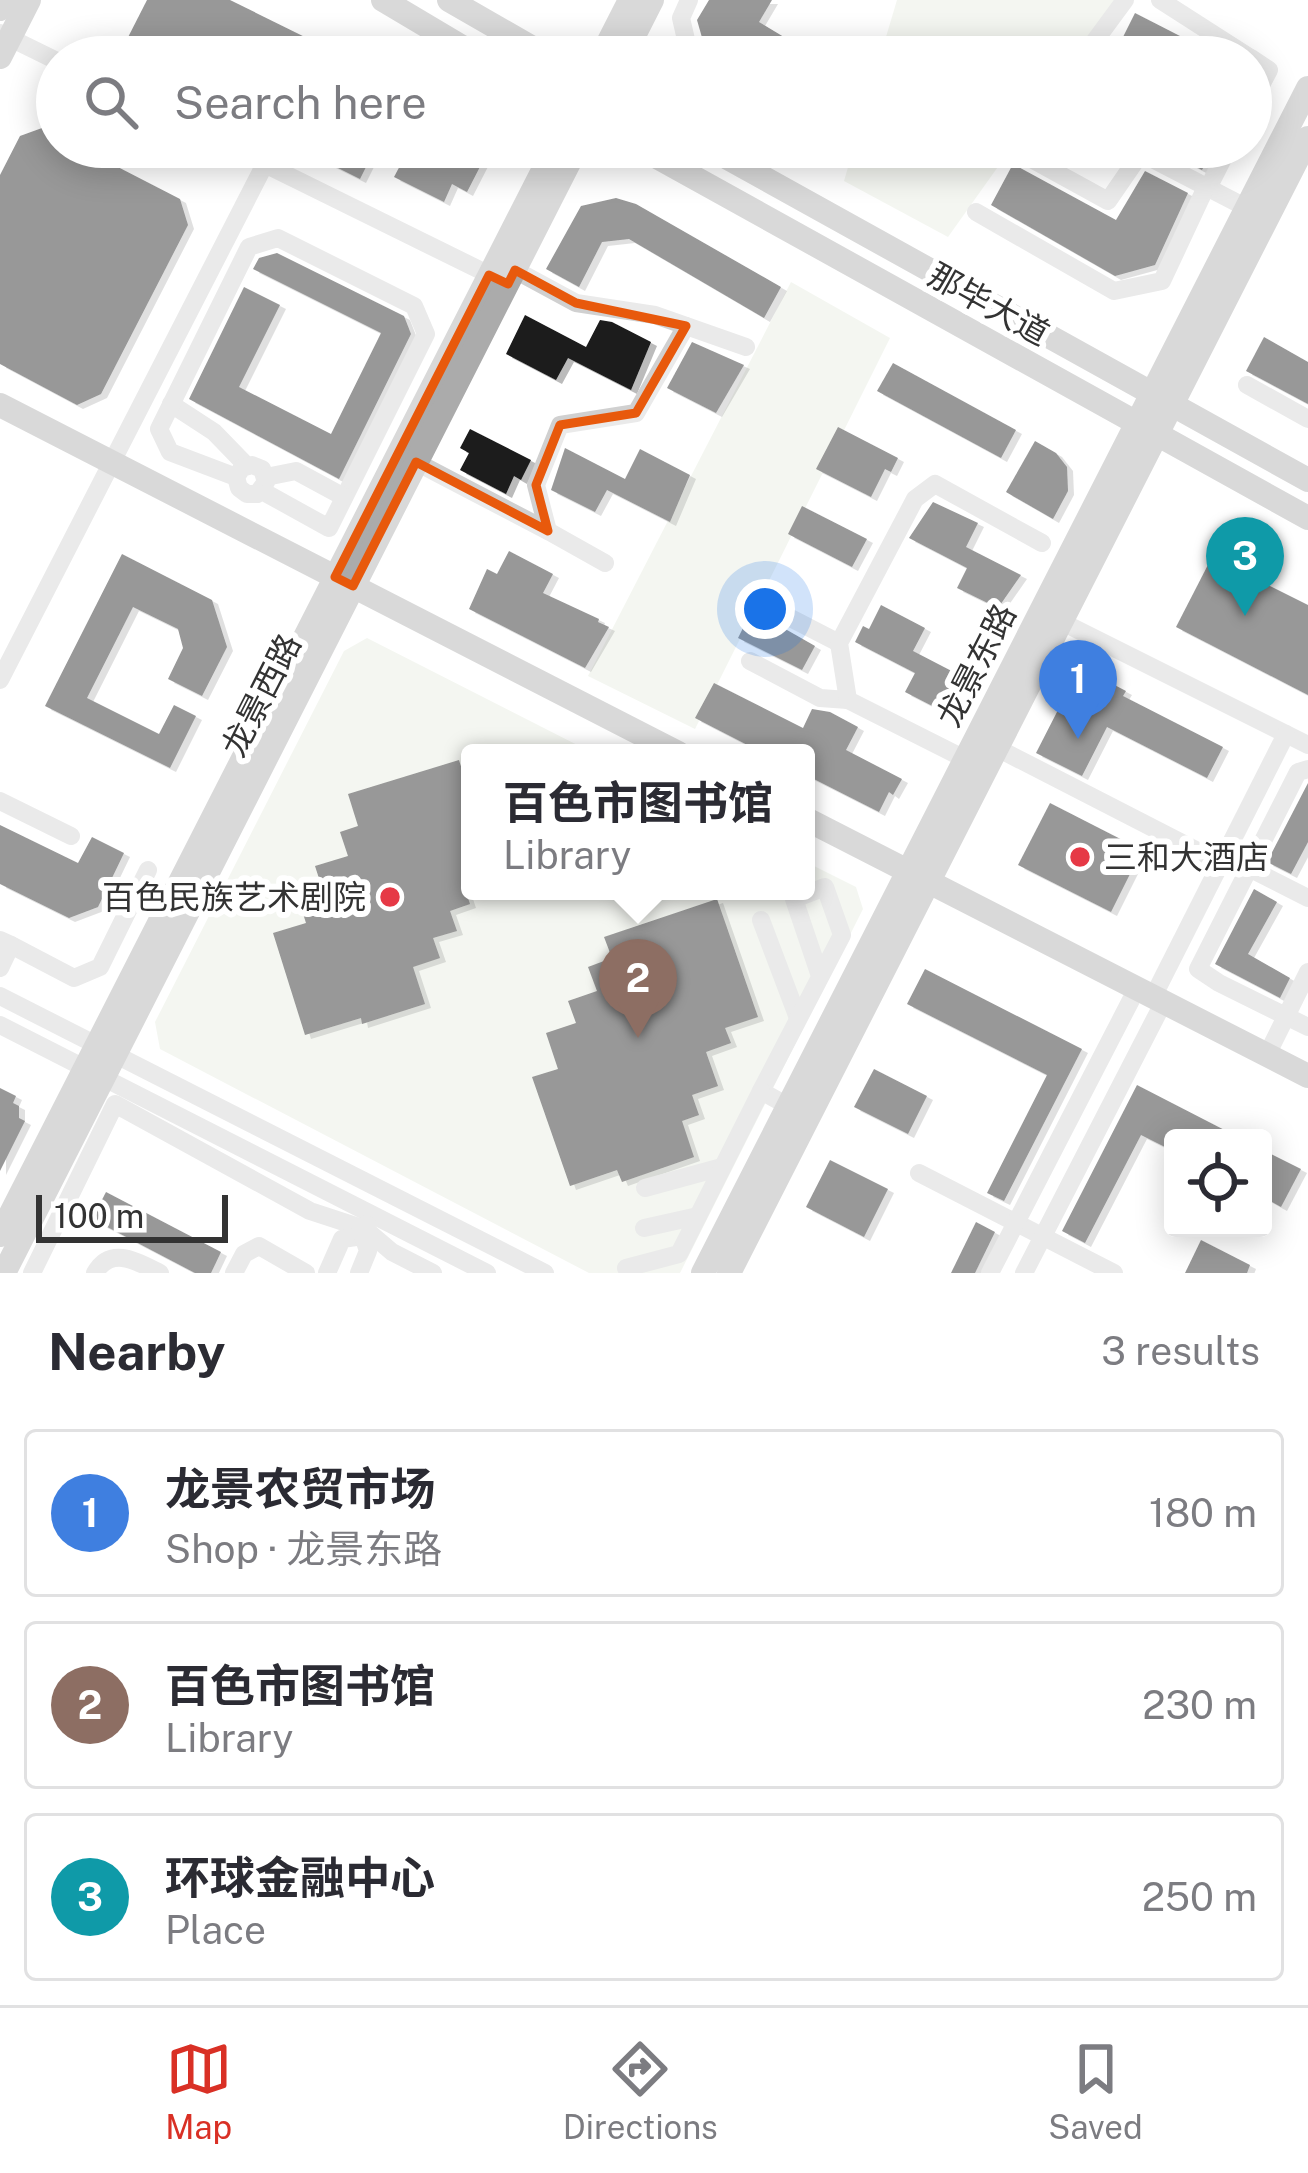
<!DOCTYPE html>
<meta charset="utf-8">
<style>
body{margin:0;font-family:"Public Sans","Noto Sans SC",sans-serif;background:#f7f7f7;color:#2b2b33}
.controls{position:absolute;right:36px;bottom:36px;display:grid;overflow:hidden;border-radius:12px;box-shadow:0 6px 30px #0003}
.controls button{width:108px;height:108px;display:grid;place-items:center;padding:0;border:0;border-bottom:3px solid #e1e1e2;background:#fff;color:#2b2b33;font:60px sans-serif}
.scale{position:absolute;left:36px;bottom:30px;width:192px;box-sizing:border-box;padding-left:12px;border:6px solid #333;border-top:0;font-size:33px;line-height:42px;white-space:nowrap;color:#333;-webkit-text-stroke:9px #fff;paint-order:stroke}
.you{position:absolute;left:765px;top:609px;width:42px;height:42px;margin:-30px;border:9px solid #fff;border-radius:50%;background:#1a73e8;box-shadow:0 0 0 18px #1a73e833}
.badge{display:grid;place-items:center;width:78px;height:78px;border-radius:50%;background:#d93025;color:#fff;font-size:39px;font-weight:700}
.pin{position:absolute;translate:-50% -99px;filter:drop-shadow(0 3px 6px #0008)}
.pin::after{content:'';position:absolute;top:63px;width:42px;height:36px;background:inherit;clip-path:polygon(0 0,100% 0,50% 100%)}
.popup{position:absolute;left:461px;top:744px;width:354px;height:156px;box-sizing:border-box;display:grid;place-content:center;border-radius:12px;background:#fff;filter:drop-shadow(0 3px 9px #0005);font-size:39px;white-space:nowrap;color:#7c7c81}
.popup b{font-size:45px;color:#2b2b33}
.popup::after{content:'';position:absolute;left:50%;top:100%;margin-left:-24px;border:24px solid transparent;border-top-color:#fff}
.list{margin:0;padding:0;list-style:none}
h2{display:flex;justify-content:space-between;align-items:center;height:156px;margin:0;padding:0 48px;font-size:51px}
h2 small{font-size:39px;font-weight:400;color:#7c7c81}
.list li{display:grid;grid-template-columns:78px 1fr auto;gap:36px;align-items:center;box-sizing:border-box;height:168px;margin:0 24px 24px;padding:0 24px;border:3px solid #e1e1e2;border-radius:12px}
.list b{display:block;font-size:45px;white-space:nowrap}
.list p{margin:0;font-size:39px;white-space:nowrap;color:#7c7c81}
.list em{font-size:39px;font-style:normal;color:#7c7c81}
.icon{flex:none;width:66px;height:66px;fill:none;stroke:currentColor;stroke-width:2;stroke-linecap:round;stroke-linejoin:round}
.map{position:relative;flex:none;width:1308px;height:1273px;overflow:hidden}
.search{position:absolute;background:#fff;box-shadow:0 6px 30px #0003;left:36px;right:36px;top:36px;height:132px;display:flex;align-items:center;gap:30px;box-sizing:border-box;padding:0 42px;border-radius:66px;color:#7c7c81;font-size:45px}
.sheet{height:732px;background:#fff}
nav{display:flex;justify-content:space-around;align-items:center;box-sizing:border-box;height:168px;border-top:3px solid #e1e1e2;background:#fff;font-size:33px;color:#7c7c81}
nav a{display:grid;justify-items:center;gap:6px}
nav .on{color:#d93025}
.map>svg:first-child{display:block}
.green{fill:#e6ecdf}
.building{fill:#1a1a1a;filter:url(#shadow)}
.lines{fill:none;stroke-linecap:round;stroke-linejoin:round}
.minor{stroke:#d0d0d0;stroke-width:18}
.major{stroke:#ababab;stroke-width:24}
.marked{fill:none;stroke:#e8590c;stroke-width:9;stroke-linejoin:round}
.poi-dot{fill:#e63946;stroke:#fff;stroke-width:4.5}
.labels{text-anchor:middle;stroke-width:12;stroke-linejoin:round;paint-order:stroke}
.street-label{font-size:33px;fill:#333;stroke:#fff}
.poi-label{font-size:33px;fill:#333;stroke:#fff;text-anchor:start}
</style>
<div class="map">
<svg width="1308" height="1273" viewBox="0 0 1308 1273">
<defs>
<filter id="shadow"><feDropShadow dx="6" dy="4" stdDeviation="0" flood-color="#0004"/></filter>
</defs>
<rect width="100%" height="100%" fill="#fff"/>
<g class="green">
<path d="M897 0H1115L1075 57H880Z"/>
<path d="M854 147H1012L948 237 844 181Z"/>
<path d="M791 282 890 338 695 729 588 676Z"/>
<path d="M367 638 593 753H470V891H806V862L856 887 863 909 680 1273H589L160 1049 155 1022 344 651Z"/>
</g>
<g class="building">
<path d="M147 0H230L321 45 315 57H118Z"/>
<path d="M709 0H772L759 22 817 57H720L705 48 697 20Z"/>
<path d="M1135 13 1221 57H1113Z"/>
<path d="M42 128 57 136V147H79L180 199 188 225 101 394 77 405 0 364V175L20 136Z"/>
<path d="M296 147H376L360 179Z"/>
<path d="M410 147H445L457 153 461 147H469L486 155 467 192 452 184 444 202 394 177Z"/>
<path d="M1159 147H1214L1202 170Z"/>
<path d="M1013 164 1116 220 1145 171 1188 193 1155 265 1115 276 991 205Z"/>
<path d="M616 198 636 204 781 287 764 318 629 239 602 242 579 287 546 269 581 206Z"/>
<path d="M277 253 404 316 411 334 339 479 189 399 244 287 280 305 239 387 331 434 381 333 253 269 259 258Z"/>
<path d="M525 315 586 347 600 320 612 322 651 342 631 390 568 358 556 380 506 354Z"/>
<path d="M1264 337 1308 362V404L1246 371Z"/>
<path d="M692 342 744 365 716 413 667 388Z"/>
<path d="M893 363 1016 430 1001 458 877 391Z"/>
<path d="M838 427 898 458 891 472 885 469 871 497 816 469Z"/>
<path d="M470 429 531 460 521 480 514 476 506 494 460 470 469 453 460 448Z"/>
<path d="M1035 441 1056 453 1067 467 1068 491 1053 519 1006 492Z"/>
<path d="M565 448 625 479 640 449 690 475 670 522 607 490 595 512 551 490Z"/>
<path d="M933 502 978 523 966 547 1021 575 998 608 957 588 967 568 909 538Z"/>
<path d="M802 506 867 539 852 567 788 534Z"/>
<path d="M509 551 553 574 543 593 599 619 598 622 609 627 585 668 469 609 487 569 497 574Z"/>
<path d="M122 554 212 600 227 647 202 696 168 679 183 648 178 629 133 607 87 698 159 734 174 705 196 716 170 768 45 706Z"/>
<path d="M1212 557 1308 605V695L1176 627Z"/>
<path d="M881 605 925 628 913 651 969 680 946 713 905 692 915 673 855 642 863 626 869 629Z"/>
<path d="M752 610 815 646 802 670 738 638Z"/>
<path d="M1080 667 1126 691 1123 696 1223 747 1207 778 1107 727 1082 776 1036 753Z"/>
<path d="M714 683 803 728 812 709 830 712 858 727 846 750 902 779 893 795 889 792 879 812 806 775V753H763L695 718Z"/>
<path d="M459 760 470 796V880L463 883 470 904 450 911 457 931 433 938 440 958 413 967 425 1004 362 1024 361 1018 305 1035 273 933 306 923 299 901 324 894 315 866 348 856 340 832 358 826 348 794Z"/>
<path d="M1308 783V842L1291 874 1267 862Z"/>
<path d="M1050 803 1142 850 1111 912 1018 865Z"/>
<path d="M0 825 78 863 92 837 124 853 98 907 69 918 0 884Z"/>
<path d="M1254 889 1277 902 1248 954 1290 978 1280 998 1215 964Z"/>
<path d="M717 899 758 1017 725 1028 731 1043 706 1052 718 1086 692 1095 699 1115 682 1121 694 1157 622 1182 617 1170 570 1186 532 1077 558 1069 546 1033 576 1023 568 1001 597 991 588 967 612 958 604 937Z"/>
<path d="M925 969 1082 1049 1004 1201 987 1193 1047 1075 907 1004Z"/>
<path d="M874 1069 927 1096 908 1134 854 1107Z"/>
<path d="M1137 1085 1240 1138H1173V1151L1141 1135 1085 1243 1062 1231Z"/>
<path d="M0 1088 16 1096 13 1103 19 1106V1118L25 1121 0 1171Z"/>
<path d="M1263 1150 1301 1169 1281 1207 1263 1197Z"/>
<path d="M830 1160 888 1189 864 1237 806 1207Z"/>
<path d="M106 1192 221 1252 211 1273H195L92 1219Z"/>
<path d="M976 1222 995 1232 975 1273H951Z"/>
<path d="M1201 1240 1250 1265 1247 1273H1185Z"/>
</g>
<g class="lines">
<g class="minor">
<path d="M689 0 681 18 690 57"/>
<path d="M1160 0 1249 57"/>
<path d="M0 33 57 61"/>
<path d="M1083 57 1125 0"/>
<path d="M1251 58 1269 70 1251 104"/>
<path d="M230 147 500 280"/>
<path d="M1017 147 1015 150 1108 201 1141 153 1247 208"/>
<path d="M1208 188 1229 147"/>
<path d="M976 212 1114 291 1162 281 1206 187"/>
<path d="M515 270 576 303 655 315 746 347"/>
<path d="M1247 385 1308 419"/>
<path d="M171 404 214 432 247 466"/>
<path d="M416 462 548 531"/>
<path d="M236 477 242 468 252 465 262 469 266 482 257 494H247L239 488 236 477 170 452 159 429 249 247 278 238 414 306 426 334 329 528 262 491"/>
<path d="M266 477 296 471 344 497"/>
<path d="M605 563 548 531 536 485 560 425 636 413 686 326"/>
<path d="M773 609 839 643"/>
<path d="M1050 616 1308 745"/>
<path d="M750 661 820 698 848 700"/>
<path d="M0 680 265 164"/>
<path d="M997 748 1221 863"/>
<path d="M965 759 848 700 839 643 915 499 935 484 1042 543"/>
<path d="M1308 769 1298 772 1198 969 1219 983 1308 1027"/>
<path d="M0 801 71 836"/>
<path d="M1239 863 1308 898"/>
<path d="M761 920 798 1018"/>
<path d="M11 945 74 978 100 967 148 870"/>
<path d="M0 968 11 945 0 940"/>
<path d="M0 996 545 1273"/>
<path d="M1153 997 1286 734"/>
<path d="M0 1025 487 1273"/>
<path d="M1267 1055 1308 972"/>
<path d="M788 1106 761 1091C788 1039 815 987 842 935L825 887 794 899 820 976"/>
<path d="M919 1173 1114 1273"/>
<path d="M645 1188 722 1167"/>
<path d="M644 1228 698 1216"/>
<path d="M626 1268 679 1254 761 1091"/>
<path d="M32 1273 115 1104 310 1211 365 1229 392 1252 433 1273"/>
<path d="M95 1273C111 1245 138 1262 160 1273"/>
<path d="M234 1273 244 1254 259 1246 306 1273"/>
<path d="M327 1273 342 1239 363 1236"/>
<path d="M359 1273 368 1251 363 1236 367 1224"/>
<path d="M990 1273 1131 1000"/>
<path d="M1024 1273 1158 1013"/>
</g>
<g class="major">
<path d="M383 0 479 57"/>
<path d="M449 0 548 57"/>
<path d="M0 9 4 0"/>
<path d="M0 57 29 0"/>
<path d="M601 57 630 0"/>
<path d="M623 57 652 0"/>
<path d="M639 147 1308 518"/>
<path d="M708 147 1308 480"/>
<path d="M0 405 678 753"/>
<path d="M806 819 1308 1076"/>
<path d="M0 1235 555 147"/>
<path d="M4 1273 577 147"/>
<path d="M703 1273 1308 88"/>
<path d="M729 1273 1308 138"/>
</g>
</g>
<path d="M0 0H1308V1273H0ZM515 270 576 303 686 326 636 413 560 425 536 485 548 531 416 462 353 586 335 577 489 275 508 284Z" fill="#fff" fill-opacity=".55" fill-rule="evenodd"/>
<path class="marked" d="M515 270 576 303 686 326 636 413 560 425 536 485 548 531 416 462 353 586 335 577 489 275 508 284Z"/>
<g class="poi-dot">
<circle cx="1080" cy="857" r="12"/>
<circle cx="390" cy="897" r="12"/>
</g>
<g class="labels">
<g class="street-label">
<text transform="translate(989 304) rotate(29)" y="12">那毕大道</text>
<text transform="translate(976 665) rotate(-63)" y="12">龙景东路</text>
<text transform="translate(261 695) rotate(-63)" y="12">龙景西路</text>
</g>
<g class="poi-label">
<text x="1104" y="869">三和大酒店</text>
<text x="366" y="909" text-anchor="end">百色民族艺术剧院</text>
</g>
</g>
</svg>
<div class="controls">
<button><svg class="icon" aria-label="locate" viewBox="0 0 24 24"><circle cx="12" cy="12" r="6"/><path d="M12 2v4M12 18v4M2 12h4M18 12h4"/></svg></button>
</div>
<div class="scale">100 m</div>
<div class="you"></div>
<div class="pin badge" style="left:1078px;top:739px;background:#3f7fe0">1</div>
<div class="pin badge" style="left:638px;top:1038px;background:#8d6e63">2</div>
<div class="popup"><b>百色市图书馆</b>Library</div>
<div class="pin badge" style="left:1245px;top:616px;background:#0f9aa8">3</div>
<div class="search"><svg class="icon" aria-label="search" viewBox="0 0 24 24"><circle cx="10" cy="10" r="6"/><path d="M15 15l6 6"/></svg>Search here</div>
</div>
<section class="sheet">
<h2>Nearby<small>3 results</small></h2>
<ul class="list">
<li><span class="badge" style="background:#3f7fe0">1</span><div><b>龙景农贸市场</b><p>Shop · 龙景东路</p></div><em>180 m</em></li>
<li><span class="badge" style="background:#8d6e63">2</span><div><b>百色市图书馆</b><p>Library</p></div><em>230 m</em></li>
<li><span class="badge" style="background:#0f9aa8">3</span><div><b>环球金融中心</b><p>Place</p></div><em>250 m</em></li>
</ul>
</section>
<nav>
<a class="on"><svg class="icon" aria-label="map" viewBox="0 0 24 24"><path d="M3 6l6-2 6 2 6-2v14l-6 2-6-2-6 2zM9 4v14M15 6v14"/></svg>Map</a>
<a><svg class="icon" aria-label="directions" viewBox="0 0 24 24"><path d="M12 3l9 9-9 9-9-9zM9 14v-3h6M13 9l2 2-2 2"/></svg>Directions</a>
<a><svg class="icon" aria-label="saved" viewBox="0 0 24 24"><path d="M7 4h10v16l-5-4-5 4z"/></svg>Saved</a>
</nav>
